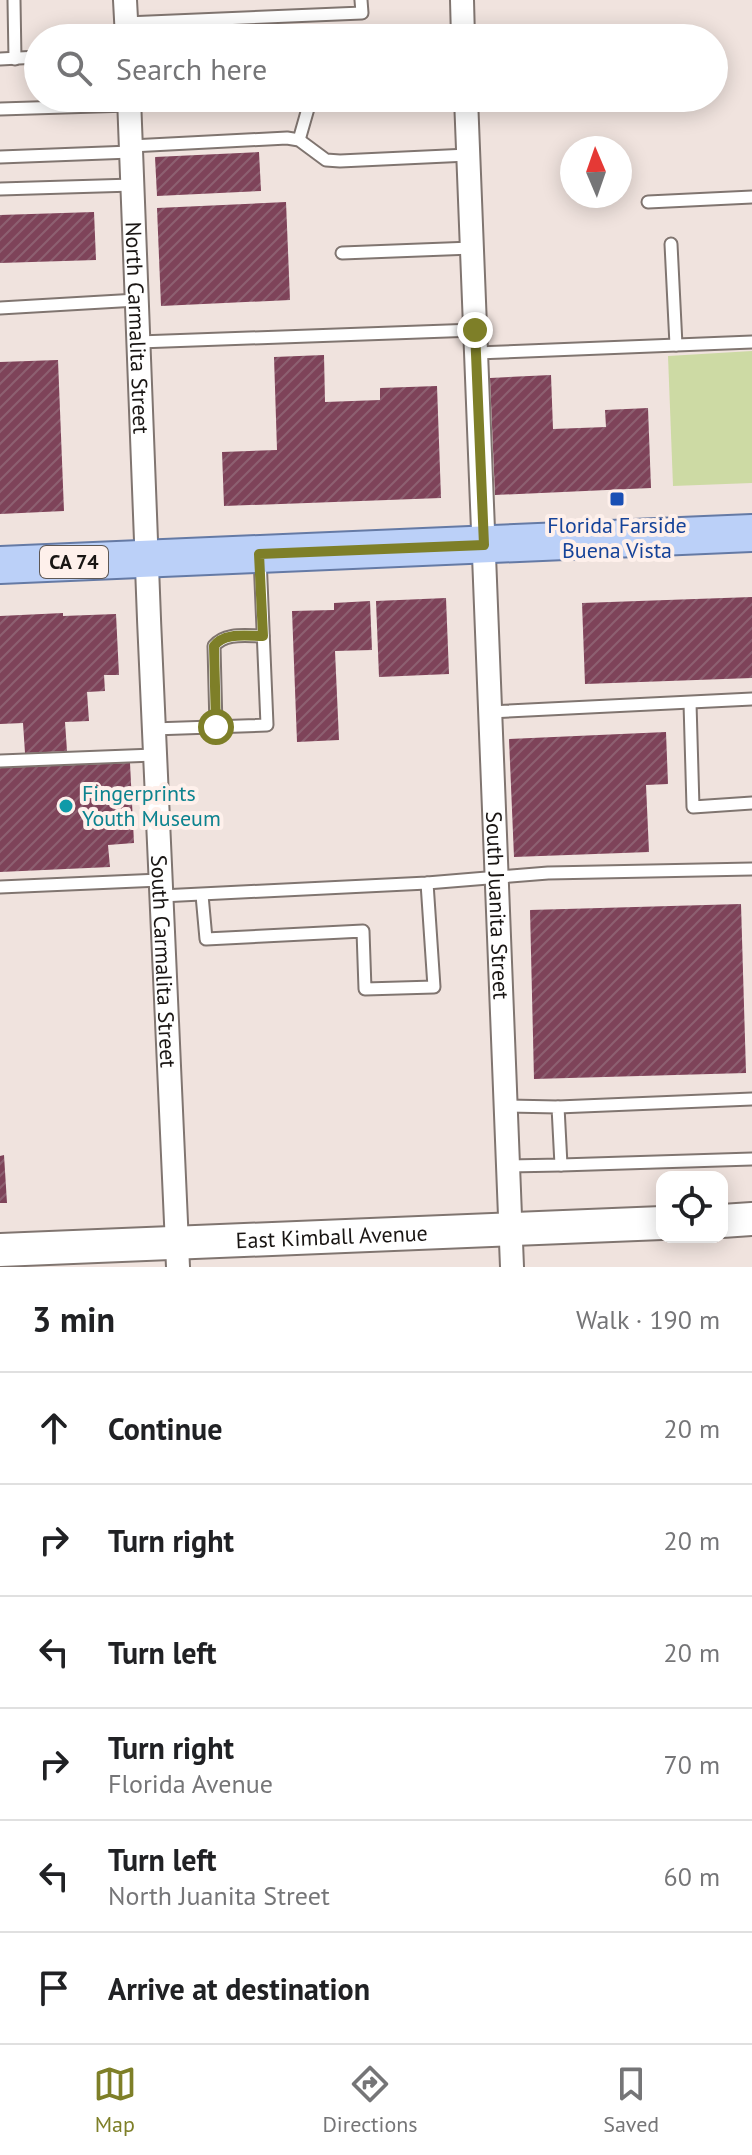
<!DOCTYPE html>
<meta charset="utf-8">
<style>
body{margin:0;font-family:"PT Sans",sans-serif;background:#f6f6f6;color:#202124}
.controls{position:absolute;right:24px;bottom:24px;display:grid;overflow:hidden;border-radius:16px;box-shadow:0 4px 20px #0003}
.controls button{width:72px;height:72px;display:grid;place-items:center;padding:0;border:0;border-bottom:2px solid #e0e0e0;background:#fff;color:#202124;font:40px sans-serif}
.compass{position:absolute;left:560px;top:136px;width:72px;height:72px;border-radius:50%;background:#fff;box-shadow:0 4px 20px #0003;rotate:358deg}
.stop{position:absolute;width:24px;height:24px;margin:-18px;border:6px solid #7e7f28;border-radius:50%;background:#fff}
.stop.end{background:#7e7f28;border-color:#fff;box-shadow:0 2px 8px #0008}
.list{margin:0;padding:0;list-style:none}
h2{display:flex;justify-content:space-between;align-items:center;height:104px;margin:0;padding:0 32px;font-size:34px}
h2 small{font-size:26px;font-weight:400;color:#757577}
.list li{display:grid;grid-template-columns:52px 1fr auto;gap:24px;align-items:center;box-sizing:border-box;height:112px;padding:0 32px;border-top:2px solid #e0e0e0}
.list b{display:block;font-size:30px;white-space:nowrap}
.list p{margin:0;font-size:26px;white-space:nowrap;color:#757577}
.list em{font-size:26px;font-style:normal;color:#757577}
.icon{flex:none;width:44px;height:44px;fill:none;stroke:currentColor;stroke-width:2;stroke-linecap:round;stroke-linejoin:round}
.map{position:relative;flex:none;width:752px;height:1267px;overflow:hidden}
.search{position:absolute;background:#fff;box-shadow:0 4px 20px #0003;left:24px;right:24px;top:24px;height:88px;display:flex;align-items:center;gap:20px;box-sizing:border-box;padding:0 28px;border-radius:44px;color:#757577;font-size:30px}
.sheet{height:776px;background:#fff}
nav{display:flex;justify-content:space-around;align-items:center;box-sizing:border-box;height:112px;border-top:2px solid #e0e0e0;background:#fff;font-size:22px;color:#757577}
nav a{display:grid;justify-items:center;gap:4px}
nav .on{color:#7e7f28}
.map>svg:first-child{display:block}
.green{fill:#cddaa4}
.building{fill:url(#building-hatch)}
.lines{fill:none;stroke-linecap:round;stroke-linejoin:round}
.lane-casing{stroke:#807570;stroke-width:15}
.street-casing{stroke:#807570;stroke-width:26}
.secondary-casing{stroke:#807570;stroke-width:36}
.primary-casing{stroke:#657aa5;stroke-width:40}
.lane{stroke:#fff;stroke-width:11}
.street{stroke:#fff;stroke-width:22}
.secondary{stroke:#fff;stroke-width:32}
.primary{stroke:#bbd0f8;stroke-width:36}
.route{stroke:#7e7f28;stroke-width:10}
.transit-dot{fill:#1a4fb4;stroke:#fef0eb;stroke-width:3}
.culture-dot{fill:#0f9aa8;stroke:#fef0eb;stroke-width:3}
.labels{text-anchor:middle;stroke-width:8;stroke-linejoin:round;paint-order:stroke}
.shield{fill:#fef0eb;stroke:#5e5754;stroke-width:2}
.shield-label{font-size:20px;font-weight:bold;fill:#191513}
.street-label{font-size:22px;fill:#191513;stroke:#fef0eb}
.transit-label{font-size:22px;fill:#164399;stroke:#fef0eb}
.culture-label{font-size:22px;fill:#0d838f;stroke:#fef0eb;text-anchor:start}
</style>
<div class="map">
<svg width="752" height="1267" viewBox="0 0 752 1267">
<defs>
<pattern id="building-hatch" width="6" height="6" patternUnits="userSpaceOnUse" patternTransform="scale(2)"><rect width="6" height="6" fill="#7e4359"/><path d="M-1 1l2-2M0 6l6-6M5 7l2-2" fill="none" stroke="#8d6071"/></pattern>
</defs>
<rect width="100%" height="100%" fill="#f0e3de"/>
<path class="green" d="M752 351V483L673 486 668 356Z"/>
<g class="building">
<path d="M259 152 261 191 157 196 155 157Z"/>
<path d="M286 202 290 300 161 306 157 208Z"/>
<path d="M94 212 96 260 0 263V215Z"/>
<path d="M324 355 325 402 380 400V388L437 386 441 498 224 506 222 452 277 450 274 357Z"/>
<path d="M58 360 64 511 0 514V362Z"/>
<path d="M551 375 553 429 606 427 605 410 648 408 651 488 495 495 490 378Z"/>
<path d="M752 597V678L585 684 582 603Z"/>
<path d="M446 598 449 674 379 677 376 601Z"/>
<path d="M370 601 372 650 335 651 339 740 297 742 292 611 334 610V603Z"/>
<path d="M63 613V616L116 614 119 675H104L105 691 87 692 89 721 65 722 67 751 25 753 23 723 0 724V616Z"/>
<path d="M666 732 668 784 646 785 649 852 514 857 509 739Z"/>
<path d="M130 763 134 843 108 845 110 867 0 872V768Z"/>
<path d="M741 904 746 1073 534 1079 530 910Z"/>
<path d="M4 1155 7 1203H0V1156Z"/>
</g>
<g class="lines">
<defs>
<g id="lane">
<path d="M14 0 15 59"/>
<path d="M126 23 362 13 361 0"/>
<path d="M0 59 38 57"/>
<path d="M0 109 129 105"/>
<path d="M299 140 311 98"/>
<path d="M131 146 287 138 299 140 326 160 340 161 468 155"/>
<path d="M0 157 131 152"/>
<path d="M0 189 133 185"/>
<path d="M648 202 752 197"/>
<path d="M671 244 676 345"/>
<path d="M342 253 472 248"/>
<path d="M0 308 137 300"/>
<path d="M139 342 475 330"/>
<path d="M476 353 752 342"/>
<path d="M690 703 693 807 752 803"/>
<path d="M490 712 752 699"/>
<path d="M216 727 214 646C225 632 247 636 263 636"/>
<path d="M153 729 267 725 260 557"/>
<path d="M0 761 154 755"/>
<path d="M0 887 160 880"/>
<path d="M202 895 206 939 363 931 365 989 434 987 427 883"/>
<path d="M161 896 427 883 548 873 752 869"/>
<path d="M506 1106 558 1107 561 1165 508 1166"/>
<path d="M558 1107 752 1099"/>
<path d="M561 1165 752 1159"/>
</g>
<g id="street">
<path d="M125 0 127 38"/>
<path d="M462 0 463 38"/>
<path id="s1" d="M129 98C143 488 159 877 178 1267"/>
<path id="s2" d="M466 98 512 1267"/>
</g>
<g id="secondary">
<path d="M722 1221 752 1219"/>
<path id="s3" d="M0 1250 662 1223"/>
</g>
<path id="primary" d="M0 565 752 533"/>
</defs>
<use href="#lane" class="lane-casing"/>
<use href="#street" class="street-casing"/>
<use href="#secondary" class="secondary-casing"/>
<use href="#primary" class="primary-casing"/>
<use href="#lane" class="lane"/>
<use href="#street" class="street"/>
<use href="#secondary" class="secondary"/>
<use href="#primary" class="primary"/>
</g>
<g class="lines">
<path class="route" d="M216 727 214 646C224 632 247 636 263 636L259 554 484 545 475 330"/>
</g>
<rect class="transit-dot" x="609" y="491" width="16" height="16" rx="4"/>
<circle class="culture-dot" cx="66" cy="806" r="8"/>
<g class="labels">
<rect class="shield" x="40" y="546" width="68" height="32" rx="6"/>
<g class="shield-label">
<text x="74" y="569">CA 74</text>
</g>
<g class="street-label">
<text dy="8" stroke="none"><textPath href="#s1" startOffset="230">North Carmalita Street</textPath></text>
<text dy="8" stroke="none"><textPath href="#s2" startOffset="808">South Juanita Street</textPath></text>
<text dy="8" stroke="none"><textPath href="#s1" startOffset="864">South Carmalita Street</textPath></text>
<text dy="8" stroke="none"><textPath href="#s3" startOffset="332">East Kimball Avenue</textPath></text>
</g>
<g class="transit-label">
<text x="617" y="533">Florida Farside<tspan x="617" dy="25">Buena Vista</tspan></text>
</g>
<g class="culture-label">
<text x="82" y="801">Fingerprints<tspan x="82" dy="25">Youth Museum</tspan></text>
</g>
</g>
</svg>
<div class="controls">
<button><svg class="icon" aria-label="locate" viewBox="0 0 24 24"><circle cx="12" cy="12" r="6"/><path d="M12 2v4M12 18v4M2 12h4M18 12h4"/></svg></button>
</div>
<svg class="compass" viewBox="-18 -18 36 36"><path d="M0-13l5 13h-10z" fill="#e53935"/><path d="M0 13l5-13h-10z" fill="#757577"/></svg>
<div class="stop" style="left:216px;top:727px"></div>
<div class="stop end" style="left:475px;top:330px"></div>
<div class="search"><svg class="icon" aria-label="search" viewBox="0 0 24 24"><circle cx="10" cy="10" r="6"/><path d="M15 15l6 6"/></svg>Search here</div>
</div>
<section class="sheet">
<h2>3 min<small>Walk · 190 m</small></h2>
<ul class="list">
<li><svg class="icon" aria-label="ahead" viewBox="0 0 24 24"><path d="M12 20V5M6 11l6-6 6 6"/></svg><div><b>Continue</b></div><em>20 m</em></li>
<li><svg class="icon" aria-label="right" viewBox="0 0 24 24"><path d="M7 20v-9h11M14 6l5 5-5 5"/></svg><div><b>Turn right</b></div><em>20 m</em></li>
<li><svg class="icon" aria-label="left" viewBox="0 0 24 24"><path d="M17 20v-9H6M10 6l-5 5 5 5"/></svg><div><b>Turn left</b></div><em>20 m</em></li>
<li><svg class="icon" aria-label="right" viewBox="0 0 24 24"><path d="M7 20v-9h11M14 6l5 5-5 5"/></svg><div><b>Turn right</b><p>Florida Avenue</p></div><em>70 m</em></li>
<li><svg class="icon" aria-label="left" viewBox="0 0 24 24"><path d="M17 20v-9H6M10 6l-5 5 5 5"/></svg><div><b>Turn left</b><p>North Juanita Street</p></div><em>60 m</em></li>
<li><svg class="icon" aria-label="arrive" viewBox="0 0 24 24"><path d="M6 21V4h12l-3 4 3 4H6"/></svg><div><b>Arrive at destination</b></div></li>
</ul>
</section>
<nav>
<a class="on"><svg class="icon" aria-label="map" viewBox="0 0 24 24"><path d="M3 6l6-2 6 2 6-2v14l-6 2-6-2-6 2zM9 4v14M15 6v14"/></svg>Map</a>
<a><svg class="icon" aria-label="directions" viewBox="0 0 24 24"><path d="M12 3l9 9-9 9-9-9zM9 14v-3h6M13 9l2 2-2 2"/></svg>Directions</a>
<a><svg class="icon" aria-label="saved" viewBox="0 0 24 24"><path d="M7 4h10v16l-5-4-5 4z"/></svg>Saved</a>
</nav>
